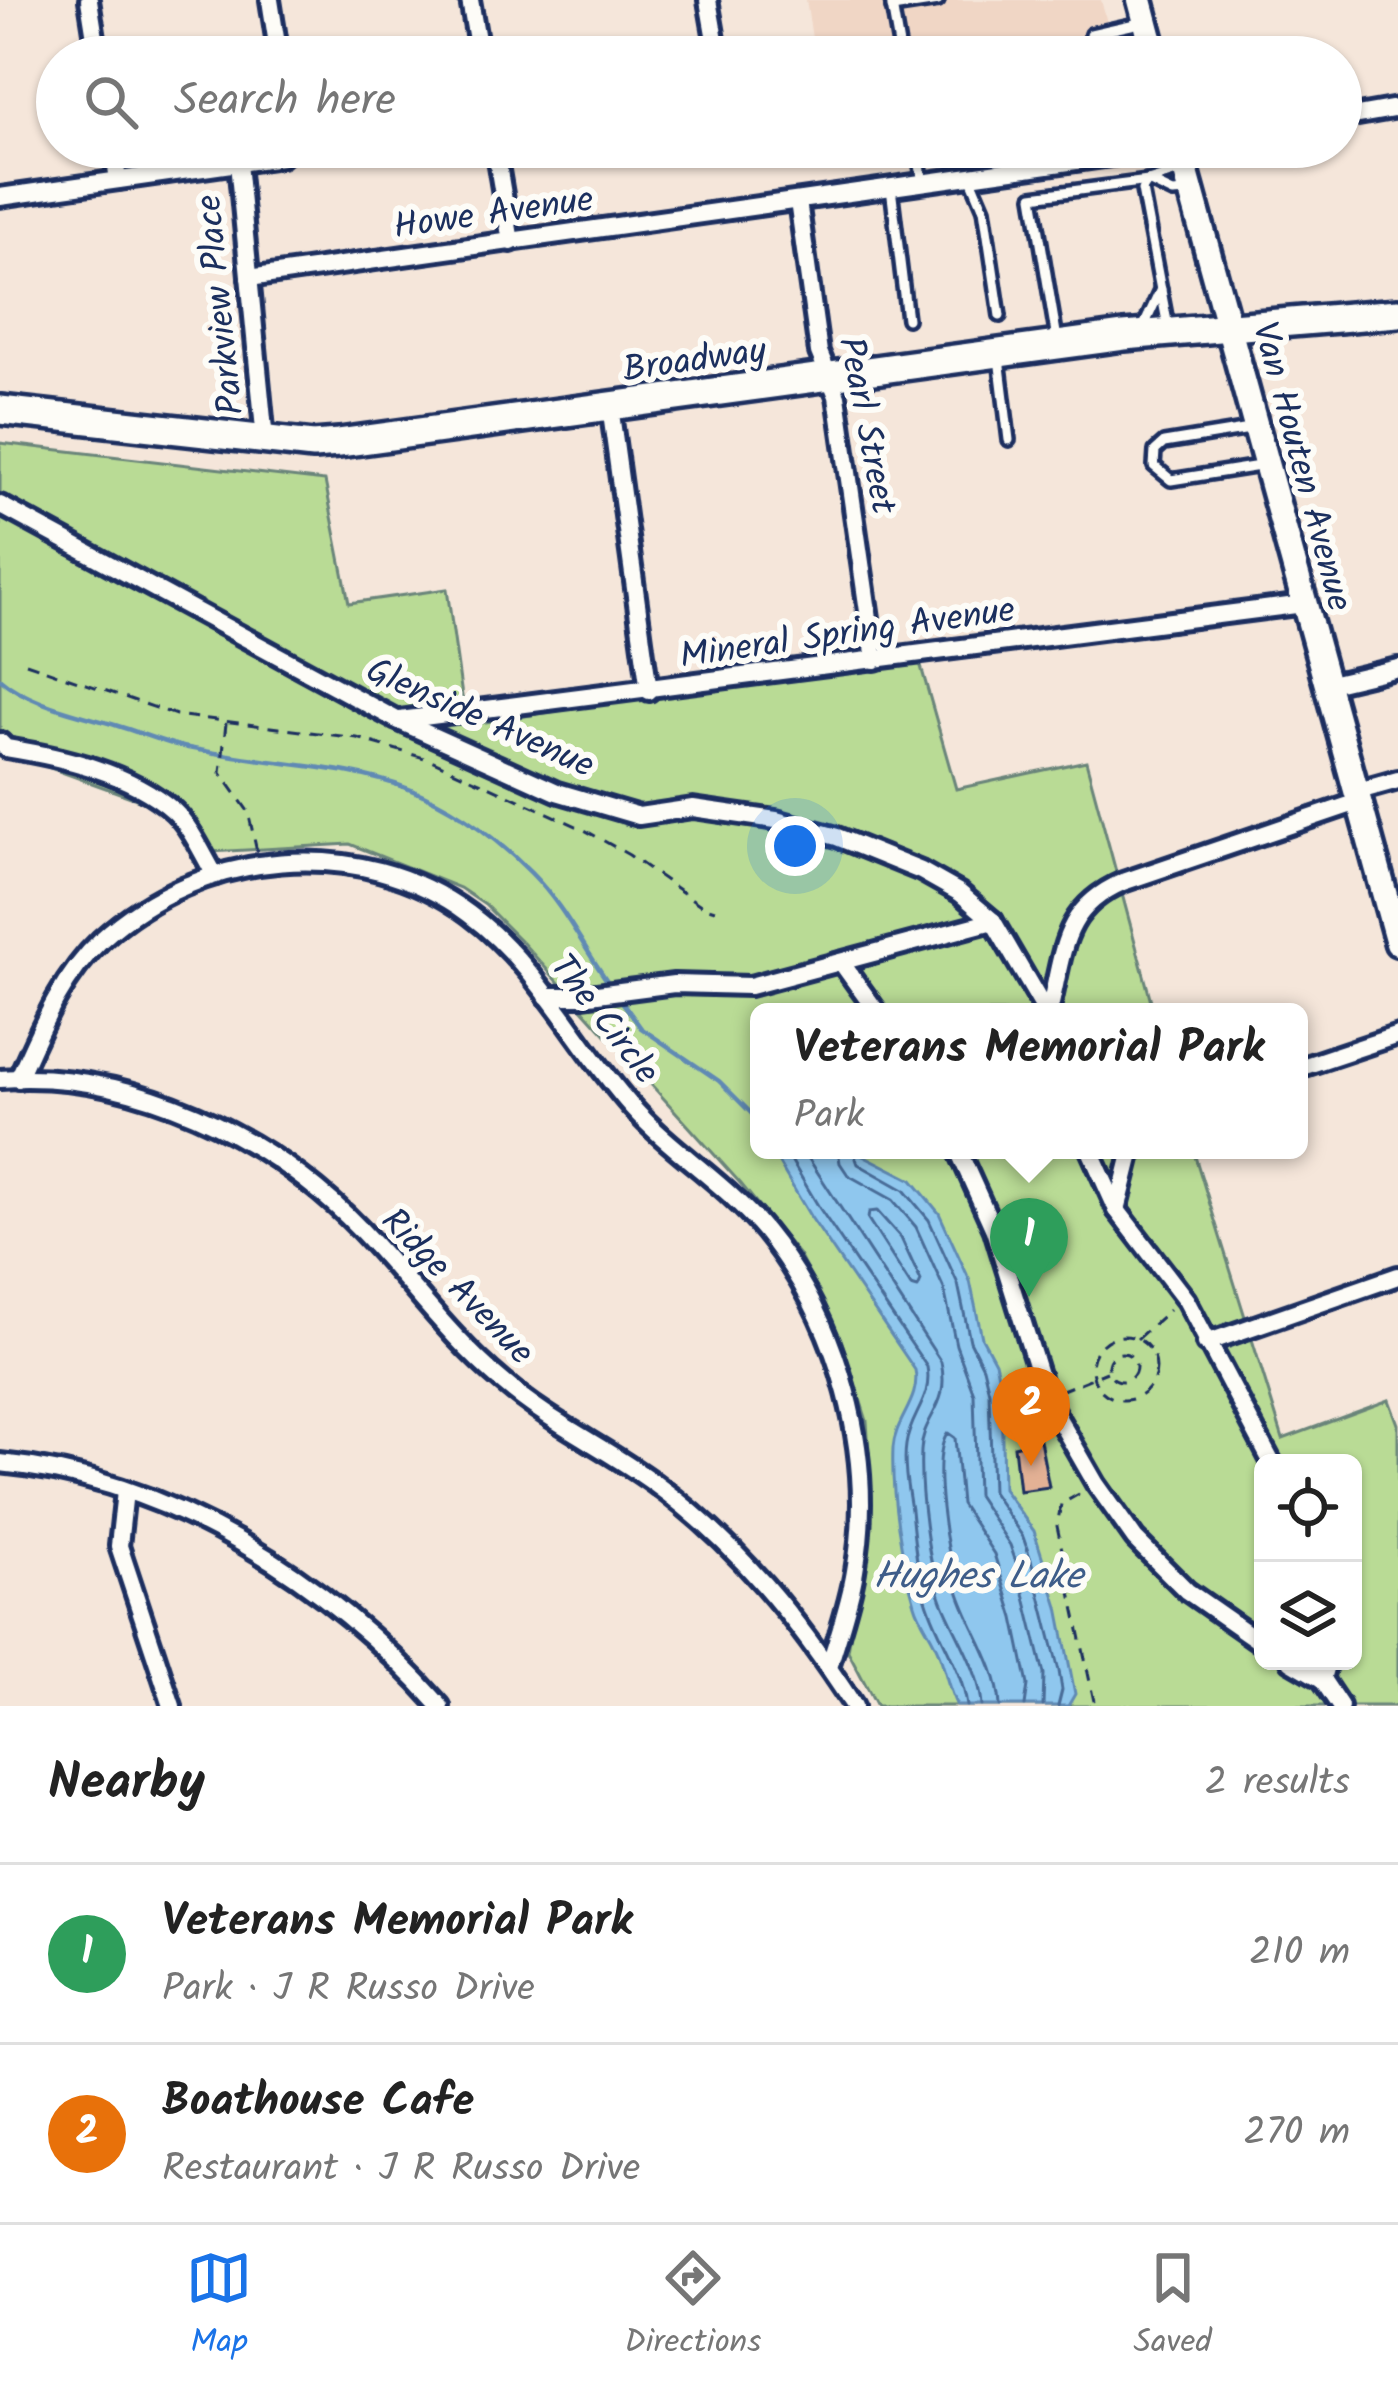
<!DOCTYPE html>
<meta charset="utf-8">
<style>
body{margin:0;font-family:Kalam,sans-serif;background:#f6f6f6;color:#222}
.controls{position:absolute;right:36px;bottom:36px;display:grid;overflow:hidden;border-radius:18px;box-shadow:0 3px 9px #0004}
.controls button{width:108px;height:108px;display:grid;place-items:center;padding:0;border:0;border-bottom:3px solid #e0e0e0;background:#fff;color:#222;font:60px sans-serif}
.you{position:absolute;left:795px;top:846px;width:42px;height:42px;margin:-30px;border:9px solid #fff;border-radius:50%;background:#1a73e8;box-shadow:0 0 0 18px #1a73e833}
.badge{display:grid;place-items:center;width:78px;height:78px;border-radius:50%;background:#1a73e8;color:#fff;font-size:39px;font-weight:700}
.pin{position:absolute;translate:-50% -99px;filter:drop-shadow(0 3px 6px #0008)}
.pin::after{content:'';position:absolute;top:63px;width:42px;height:36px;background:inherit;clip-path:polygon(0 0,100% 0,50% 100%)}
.popup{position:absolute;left:750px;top:1003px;width:558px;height:156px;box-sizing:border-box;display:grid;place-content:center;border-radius:18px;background:#fff;filter:drop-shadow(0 3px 9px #0005);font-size:39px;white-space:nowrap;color:#767676}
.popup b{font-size:45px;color:#222}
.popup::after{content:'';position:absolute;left:50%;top:100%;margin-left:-24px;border:24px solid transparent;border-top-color:#fff}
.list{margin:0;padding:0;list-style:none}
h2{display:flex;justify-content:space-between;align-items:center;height:156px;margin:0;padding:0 48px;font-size:51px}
h2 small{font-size:39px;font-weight:400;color:#767676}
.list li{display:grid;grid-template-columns:78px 1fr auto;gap:36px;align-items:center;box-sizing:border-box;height:180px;padding:0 48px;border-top:3px solid #e0e0e0}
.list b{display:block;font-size:45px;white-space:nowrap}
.list p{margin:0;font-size:39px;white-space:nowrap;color:#767676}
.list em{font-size:39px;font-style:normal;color:#767676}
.icon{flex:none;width:66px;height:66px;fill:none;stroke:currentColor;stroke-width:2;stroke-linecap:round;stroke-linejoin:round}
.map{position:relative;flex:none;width:1398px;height:1706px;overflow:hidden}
.search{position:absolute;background:#fff;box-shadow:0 3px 9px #0004;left:36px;right:36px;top:36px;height:132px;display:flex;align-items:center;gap:30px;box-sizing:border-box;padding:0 42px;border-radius:66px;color:#767676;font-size:45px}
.sheet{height:516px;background:#fff}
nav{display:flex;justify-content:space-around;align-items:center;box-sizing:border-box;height:168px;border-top:3px solid #e0e0e0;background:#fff;font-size:33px;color:#767676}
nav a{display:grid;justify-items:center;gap:6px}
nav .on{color:#1a73e8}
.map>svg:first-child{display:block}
.built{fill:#f0d6c5}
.green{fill:#b9db95;stroke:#6a857a;stroke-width:3;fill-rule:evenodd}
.water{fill:#8fc7ee;stroke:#618ab4;stroke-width:3}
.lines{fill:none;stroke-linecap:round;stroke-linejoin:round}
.shore{stroke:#496c98;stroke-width:3}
.stream{stroke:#618ab4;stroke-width:4.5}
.building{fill:#e3b195;stroke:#1b2f5e;stroke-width:3}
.service-casing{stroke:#1b2f5e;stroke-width:18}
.minor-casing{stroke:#1b2f5e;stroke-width:26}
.secondary-casing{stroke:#1b2f5e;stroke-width:33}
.primary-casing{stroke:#1b2f5e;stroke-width:36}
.path{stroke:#1b2f5e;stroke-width:3;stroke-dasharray:12 9;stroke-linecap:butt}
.service{stroke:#fdfcf7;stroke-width:9}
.minor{stroke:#fdfcf7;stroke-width:16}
.secondary{stroke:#fdfcf7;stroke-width:24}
.primary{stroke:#fdfcf7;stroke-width:27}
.labels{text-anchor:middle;stroke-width:12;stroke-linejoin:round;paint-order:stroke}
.street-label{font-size:36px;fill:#1b2f5e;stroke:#fdfcf7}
.water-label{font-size:39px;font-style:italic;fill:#3e5d89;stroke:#fdfcf7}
</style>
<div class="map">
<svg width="1398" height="1706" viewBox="0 0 1398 1706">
<rect width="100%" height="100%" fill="#f5e6da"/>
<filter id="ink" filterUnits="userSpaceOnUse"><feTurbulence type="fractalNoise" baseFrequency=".00833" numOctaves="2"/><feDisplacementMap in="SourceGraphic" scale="24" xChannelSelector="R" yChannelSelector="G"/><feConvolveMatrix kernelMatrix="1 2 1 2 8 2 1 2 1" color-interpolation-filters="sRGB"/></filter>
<g filter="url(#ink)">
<path class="built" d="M806 0H1101L1116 57H815Z"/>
<path class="green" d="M0 443 325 481 349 603 447 589 466 725 918 656 956 789 1086 761 1154 1012H759V1150H1193L1283 1439 1389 1400 1398 1424V1706H877L848 1651 872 1497 867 1421 841 1339 799 1255 741 1184 523 943 485 905 460 888 350 844 210 852 167 810 0 750ZM1263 1463H1353V1661H1263Z"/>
<path class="water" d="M771 1150H853L912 1180 939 1213 970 1281 982 1338 995 1362 1001 1389 1003 1489 1034 1531 1058 1607 1075 1694 1068 1706H957C948 1689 946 1672 939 1654 933 1636 920 1622 915 1604 901 1557 891 1497 893 1448 895 1419 921 1400 915 1370L810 1216Z"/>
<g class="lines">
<g class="shore">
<path d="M785 1150 820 1209 927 1367C933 1399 910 1415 906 1445 903 1465 908 1491 911 1510 914 1540 917 1574 927 1602 938 1637 962 1669 967 1706"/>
<path d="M803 1150 941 1362C951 1408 922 1415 921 1451 919 1490 928 1564 942 1601 955 1634 980 1670 982 1706"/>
<path d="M838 1150 840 1163 848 1175 893 1200 916 1227 944 1289 956 1345 974 1394 977 1495 1010 1545 1017 1565 1044 1674 1043 1706"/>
<path d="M853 1150 858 1164 904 1190 929 1220 958 1284 970 1341 983 1367 989 1392 992 1492 1023 1537 1031 1560 1059 1671 1062 1690 1058 1706"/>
<path d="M877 1211 901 1238 921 1281 918 1288 911 1286 868 1219 869 1212Z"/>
<path d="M1000 1706C998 1664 970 1629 958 1590 948 1560 929 1456 948 1433L955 1438 961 1504 994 1554 1014 1618 1028 1685 1025 1706"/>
</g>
<g class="stream">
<path d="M0 679C30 705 81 714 118 726 141 733 164 743 188 748 334 777 414 755 531 873 564 906 583 947 610 985"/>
<path d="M620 999 641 1028 719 1081 759 1121"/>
</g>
</g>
<path class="building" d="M1040 1440 1049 1487 1019 1491 1014 1446Z"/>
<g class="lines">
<defs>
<g id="service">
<path d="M891 0 901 57"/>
<path d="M892 8 938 1"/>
<path d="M1091 34 1144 22"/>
<path d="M917 147 923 183"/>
<path d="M970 176 984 209 1000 316"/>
<path d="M1148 181 1142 190 1168 327"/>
<path d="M1148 181 1173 193 1187 192"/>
<path d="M891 188 907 319"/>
<path d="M1143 328 1161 289"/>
<path d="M1057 339 1033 196 1148 181 1180 171"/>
<path d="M999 358 1009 440"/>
<path d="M1256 428 1164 443 1155 451 1154 466 1171 480 1266 465"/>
</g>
<g id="minor">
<path d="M89 0 98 57"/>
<path d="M270 0 279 57"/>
<path d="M470 0 480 57"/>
<path d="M708 0 718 57"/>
<path d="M1341 118 1398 108"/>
<path d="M113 147 118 180"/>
<path d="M495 147 511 242"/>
<path d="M238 163 265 440"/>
<path d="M0 197 281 157 289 147"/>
<path d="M798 201 819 352 837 396 875 660"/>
<path d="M249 278 1175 147"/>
<path d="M610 406 649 691"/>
<path d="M0 505 397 720 557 792 639 816 693 808 776 820 837 837 921 871 960 893 993 921 1046 1012"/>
<path d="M1326 685 1398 668"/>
<path d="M400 720 1304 604"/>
<path d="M0 742 6 748C62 757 130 772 174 811 191 827 203 855 215 875"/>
<path d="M1355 792 1398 780"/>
<path d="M841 962 877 1012"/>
<path d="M547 996H582L674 984 750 986 993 921"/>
<path d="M1049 1012C1064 952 1061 909 1123 882L1358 802"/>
<path d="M1299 1068 1398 1035"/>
<path d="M0 1079C132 1069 270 1136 360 1229 408 1279 449 1337 503 1382 549 1422 605 1447 654 1483 737 1543 799 1621 854 1706"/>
<path d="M18 1079C40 1030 61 978 101 940 200 849 360 833 469 914 538 965 576 1044 632 1107 672 1152 726 1183 765 1231 839 1322 876 1454 855 1571 850 1603 838 1636 829 1667"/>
<path d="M958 1150 994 1230 1046 1397 1096 1484 1135 1539 1187 1591 1263 1644"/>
<path d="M1090 1150 1117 1210 1186 1300 1272 1463"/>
<path d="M1117 1210 1132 1150"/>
<path d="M1206 1343 1398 1276"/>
<path d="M0 1463C171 1479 329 1580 440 1706"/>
<path d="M125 1491 119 1546 172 1706"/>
<path d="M1291 1661 1322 1679 1340 1706"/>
<path d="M1322 1679 1327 1661"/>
</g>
<g id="secondary">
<path d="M1140 0 1155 57"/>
<path d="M1179 147 1398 943"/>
</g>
<path id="primary" d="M0 410 313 445 339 443 1124 336 1398 313"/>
</defs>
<use href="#service" class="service-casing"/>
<use href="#minor" class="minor-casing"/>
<use href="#secondary" class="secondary-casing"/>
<use href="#primary" class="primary-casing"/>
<g class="path">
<path d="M26 663 176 715 357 738 431 760 581 828 629 855 702 906 715 910"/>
<path d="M226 723 221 773 248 811 257 852"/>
<circle cx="1124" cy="1368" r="32"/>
<path d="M1137 1339 1169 1310"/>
<circle cx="1122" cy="1367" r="14"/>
<path d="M1060 1391 1107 1372"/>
<path d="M1079 1494 1061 1504 1057 1526 1095 1706"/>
</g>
<use href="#service" class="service"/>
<use href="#minor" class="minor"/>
<use href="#secondary" class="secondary"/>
<use href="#primary" class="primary"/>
</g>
</g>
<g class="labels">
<g class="street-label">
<text transform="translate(493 211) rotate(-8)" y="13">Howe Avenue</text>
<text transform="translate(218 305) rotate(-96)" y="13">Parkview Place</text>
<text transform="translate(694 358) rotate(-8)" y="13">Broadway</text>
<text transform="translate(869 425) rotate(79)" y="13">Pearl Street</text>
<text transform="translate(1304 466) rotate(75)" y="13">Van Houten Avenue</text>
<text transform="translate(847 631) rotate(-8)" y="13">Mineral Spring Avenue</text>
<text transform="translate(481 716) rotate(24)" y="13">Glenside Avenue</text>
<text transform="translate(606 1018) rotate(52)" y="13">The Circle</text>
<text transform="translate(459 1285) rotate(46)" y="13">Ridge Avenue</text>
</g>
<g class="water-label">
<text x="978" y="1588">Hughes Lake</text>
</g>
</g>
</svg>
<div class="controls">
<button><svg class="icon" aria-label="locate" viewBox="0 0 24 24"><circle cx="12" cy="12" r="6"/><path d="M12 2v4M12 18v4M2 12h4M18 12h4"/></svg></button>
<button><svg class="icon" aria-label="layers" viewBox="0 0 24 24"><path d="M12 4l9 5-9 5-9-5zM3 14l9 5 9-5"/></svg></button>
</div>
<div class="you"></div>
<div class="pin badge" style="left:1029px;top:1297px;background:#2e9e5b">1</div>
<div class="popup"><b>Veterans Memorial Park</b>Park</div>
<div class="pin badge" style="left:1031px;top:1466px;background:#e8710a">2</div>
<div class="search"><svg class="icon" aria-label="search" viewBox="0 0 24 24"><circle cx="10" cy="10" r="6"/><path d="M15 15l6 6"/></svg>Search here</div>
</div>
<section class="sheet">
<h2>Nearby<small>2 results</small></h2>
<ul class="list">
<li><span class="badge" style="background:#2e9e5b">1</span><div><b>Veterans Memorial Park</b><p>Park · J R Russo Drive</p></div><em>210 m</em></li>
<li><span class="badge" style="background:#e8710a">2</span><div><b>Boathouse Cafe</b><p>Restaurant · J R Russo Drive</p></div><em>270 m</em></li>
</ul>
</section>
<nav>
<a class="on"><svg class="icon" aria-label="map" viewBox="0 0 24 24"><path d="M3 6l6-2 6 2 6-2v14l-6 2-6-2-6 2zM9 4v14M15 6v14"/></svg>Map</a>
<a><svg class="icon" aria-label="directions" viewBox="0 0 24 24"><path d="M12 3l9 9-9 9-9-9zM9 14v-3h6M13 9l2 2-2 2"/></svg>Directions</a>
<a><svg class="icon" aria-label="saved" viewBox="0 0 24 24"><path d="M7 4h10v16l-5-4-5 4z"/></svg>Saved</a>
</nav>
